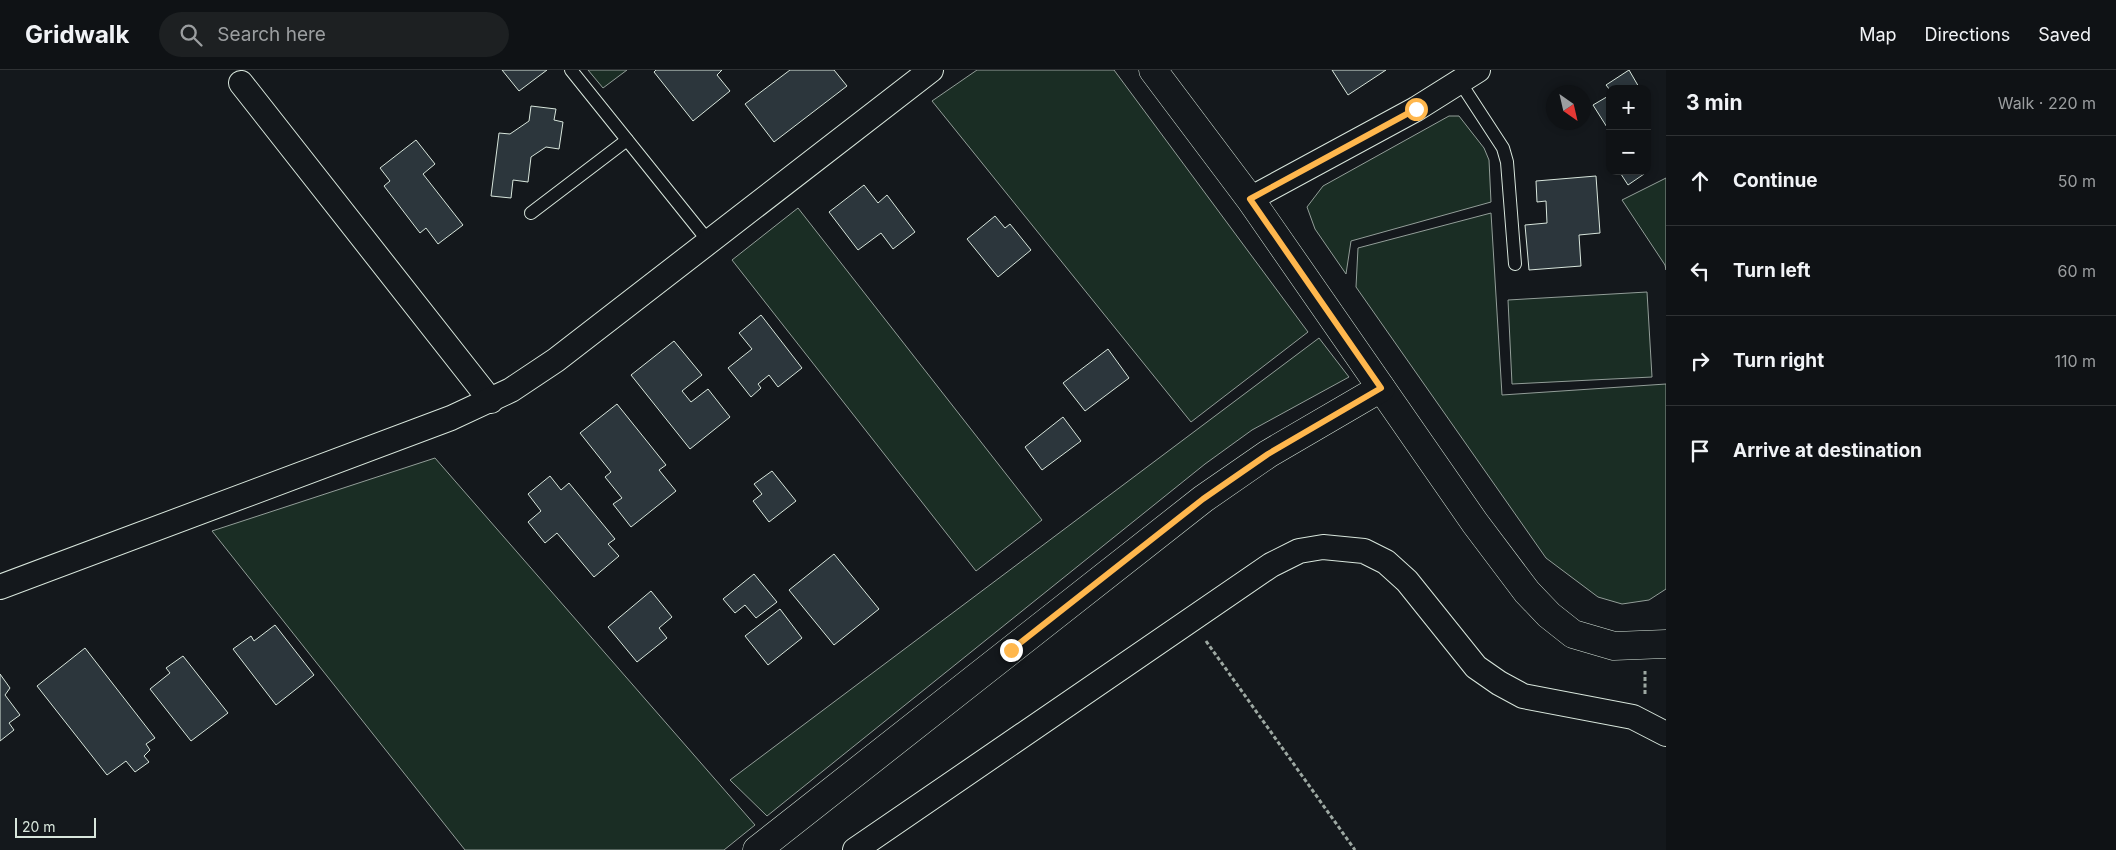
<!DOCTYPE html>
<meta charset="utf-8">
<style>
body{margin:0;font-family:Inter,sans-serif;background:#1d2022;color:#f1f3f6}
.controls{position:absolute;right:15px;top:15px;display:grid;overflow:hidden;border-radius:10px;box-shadow:0 2px 8px #0003}
.controls button{width:45px;height:45px;display:grid;place-items:center;padding:0;border:0;border-bottom:1px solid #2f3234;background:#0f1215;color:#f1f3f6;font:25px sans-serif}
.compass{position:absolute;left:1546px;top:15px;width:45px;height:45px;border-radius:50%;background:#0f1215;box-shadow:0 2px 8px #0003;rotate:146deg}
.scale{position:absolute;left:15px;bottom:12px;width:81px;box-sizing:border-box;padding-left:5px;border:2px solid #d8e6dc;border-top:0;font-size:14px;line-height:18px;white-space:nowrap;color:#d8e6dc;-webkit-text-stroke:4px #14181c;paint-order:stroke}
.stop{position:absolute;width:15px;height:15px;margin:-11px;border:4px solid #ffb74d;border-radius:50%;background:#fff}
.stop.end{background:#ffb74d;border-color:#fff;box-shadow:0 1px 5px #0008}
.list{margin:0;padding:0;list-style:none}
h2{display:flex;justify-content:space-between;align-items:center;height:65px;margin:0;padding:0 20px;font-size:21px}
h2 small{font-size:16px;font-weight:400;color:#9b9ea0}
.list li{display:grid;grid-template-columns:32px 1fr auto;gap:15px;align-items:center;box-sizing:border-box;height:90px;padding:0 20px;border-top:1px solid #2f3234}
.list b{display:block;font-size:19px;white-space:nowrap}
.list em{font-size:16px;font-style:normal;color:#9b9ea0}
.icon{flex:none;width:28px;height:28px;fill:none;stroke:currentColor;stroke-width:2;stroke-linecap:round;stroke-linejoin:round}
.map{position:relative;flex:none;width:1666px;height:780px;overflow:hidden}
header{display:flex;align-items:center;gap:30px;box-sizing:border-box;height:70px;padding:0 25px;background:#0f1215;border-bottom:1px solid #2f3234}
header strong{font-size:24px}
nav{display:flex;gap:28px;margin-inline-start:auto;font-size:18px}
.search{width:350px;height:45px;background:#1d2022;display:flex;align-items:center;gap:12px;box-sizing:border-box;padding:0 18px;border-radius:28px;color:#9b9ea0;font-size:19px}
main{display:flex}
aside{flex:1;background:#0f1215}
.map>svg:first-child{display:block}
.green{fill:#1a2d24;stroke:#939e99}
.building{fill:#2c363c;stroke:#d8e6dc}
.lines{fill:none;stroke-linecap:round;stroke-linejoin:round}
.lane-casing{stroke:#d8e6dc;stroke-width:14}
.street-casing{stroke:#d8e6dc;stroke-width:26}
.secondary-casing{stroke:#d8e6dc;stroke-width:29}
.path{stroke:#9da8a2;stroke-width:3;stroke-dasharray:4 2.5;stroke-linecap:butt}
.lane{stroke:#14181c;stroke-width:12}
.street{stroke:#14181c;stroke-width:24}
.secondary{stroke:#14181c;stroke-width:28}
.route{stroke:#ffb74d;stroke-width:6}
</style>
<header>
<strong>Gridwalk</strong>
<div class="search"><svg class="icon" aria-label="search" viewBox="0 0 24 24"><circle cx="10" cy="10" r="6"/><path d="M15 15l6 6"/></svg>Search here</div>
<nav><a>Map</a><a>Directions</a><a>Saved</a></nav>
</header>
<main>
<div class="map">
<svg width="1666" height="780" viewBox="0 0 1666 780">
<rect width="100%" height="100%" fill="#14181c"/>
<g class="green">
<path d="M588 0H627L603 18Z"/>
<path d="M977 0H1114L1308 262 1191 352 932 31Z"/>
<path d="M1449 46H1459L1484 78 1489 90 1491 132 1351 171 1346 204 1315 159 1307 137 1323 116Z"/>
<path d="M1666 108V200L1665 195 1622 130Z"/>
<path d="M798 138 1042 450 976 501 732 190Z"/>
<path d="M1491 143 1502 325 1666 314V519L1649 530 1622 534 1598 527 1546 488 1356 217 1358 178Z"/>
<path d="M1647 222 1652 307 1512 314 1508 230Z"/>
<path d="M1319 268 1349 307 1252 360 1205 394 767 746 730 710Z"/>
<path d="M435 388 755 755 724 780H465L212 461Z"/>
</g>
<g class="building">
<path d="M502 0H547L519 21Z"/>
<path d="M656 0H722L717 5 730 21 693 51 654 2Z"/>
<path d="M790 0H834L847 16 774 72 745 34Z"/>
<path d="M1332 0H1386L1348 25Z"/>
<path d="M1629 0 1640 19 1610 20 1606 15Z"/>
<path d="M1610 25V62L1593 35Z"/>
<path d="M531 36 556 39 554 50 563 52 559 79 546 77 531 87 528 112 513 110 511 128 491 126 499 63 510 64 529 51Z"/>
<path d="M416 70 435 94 423 104 463 155 438 174 426 158 420 163 384 116 390 111 380 98Z"/>
<path d="M1619 101H1642L1644 104 1628 115Z"/>
<path d="M1596 106 1600 163 1579 165 1581 196 1529 200 1525 155 1547 153 1546 131 1537 132 1536 111Z"/>
<path d="M864 115 878 133 887 125 915 162 893 179 881 163 858 180 829 142Z"/>
<path d="M995 146 1005 158 1010 154 1031 180 998 207 967 169Z"/>
<path d="M761 245 802 298 778 317 769 305 758 314 761 318 751 327 728 298 752 279 739 263Z"/>
<path d="M674 271 702 305 682 321 691 332 708 319 730 347 690 379 631 305Z"/>
<path d="M1108 279 1129 308 1085 341 1063 313Z"/>
<path d="M617 334 666 395 659 400 676 421 631 457 613 434 622 428 605 407 611 402 580 363Z"/>
<path d="M1063 347 1081 371 1042 400 1025 377Z"/>
<path d="M772 401 796 431 769 452 753 431 762 424 754 414Z"/>
<path d="M550 406 561 420 569 413 615 469 608 474 619 486 594 507 557 463 545 473 528 452 541 441 528 424Z"/>
<path d="M834 484 879 539 834 575 789 520Z"/>
<path d="M754 504 777 532 756 548 745 535 735 543 723 529Z"/>
<path d="M651 521 672 547 659 558 667 568 637 592 608 557Z"/>
<path d="M780 539 802 568 768 595 745 566Z"/>
<path d="M275 555 314 605 276 635 233 579 251 566 254 571Z"/>
<path d="M85 578 155 668 146 674 150 680 144 686 149 692 135 702 126 691 107 705 37 616Z"/>
<path d="M183 586 228 643 191 671 150 619 170 603 166 598Z"/>
<path d="M0 604 10 618 5 625 20 645 9 653 14 660 0 671Z"/>
</g>
<g class="lines">
<defs>
<g id="lane">
<path d="M571 0 709 172"/>
<path d="M1460 12 1503 78 1507 92 1515 194"/>
<path d="M531 143 627 70"/>
</g>
<g id="street">
<path d="M241 13 491 331"/>
<path d="M1250 129 1416 39 1478 0"/>
<path d="M0 517 451 348 511 320 556 290 931 0"/>
<path d="M855 780 1271 495 1299 481 1323 477 1364 481 1386 492 1407 511 1476 597 1499 613 1523 626 1633 647 1666 664"/>
</g>
<g id="secondary">
<path d="M1153 0 1250 129 1475 453 1527 522 1549 545 1573 564 1614 576 1666 574"/>
<path d="M757 780 1203 429 1268 384 1381 318"/>
</g>
</defs>
<use href="#lane" class="lane-casing"/>
<use href="#street" class="street-casing"/>
<use href="#secondary" class="secondary-casing"/>
<g class="path">
<path d="M1206 571 1355 780"/>
<path d="M1645 624V601"/>
</g>
<use href="#lane" class="lane"/>
<use href="#street" class="street"/>
<use href="#secondary" class="secondary"/>
</g>
<g class="lines">
<path class="route" d="M1011 580 1203 429 1268 384 1381 318 1250 129 1416 39"/>
</g>
</svg>
<div class="controls">
<button>+</button>
<button>−</button>
</div>
<svg class="compass" viewBox="-18 -18 36 36"><path d="M0-13l5 13h-10z" fill="#e53935"/><path d="M0 13l5-13h-10z" fill="#9b9ea0"/></svg>
<div class="scale">20 m</div>
<div class="stop" style="left:1416px;top:39px"></div>
<div class="stop end" style="left:1011px;top:580px"></div>
</div>
<aside>
<h2>3 min<small>Walk · 220 m</small></h2>
<ul class="list">
<li><svg class="icon" aria-label="ahead" viewBox="0 0 24 24"><path d="M12 20V5M6 11l6-6 6 6"/></svg><div><b>Continue</b></div><em>50 m</em></li>
<li><svg class="icon" aria-label="left" viewBox="0 0 24 24"><path d="M17 20v-9H6M10 6l-5 5 5 5"/></svg><div><b>Turn left</b></div><em>60 m</em></li>
<li><svg class="icon" aria-label="right" viewBox="0 0 24 24"><path d="M7 20v-9h11M14 6l5 5-5 5"/></svg><div><b>Turn right</b></div><em>110 m</em></li>
<li><svg class="icon" aria-label="arrive" viewBox="0 0 24 24"><path d="M6 21V4h12l-3 4 3 4H6"/></svg><div><b>Arrive at destination</b></div></li>
</ul>
</aside>
</main>
